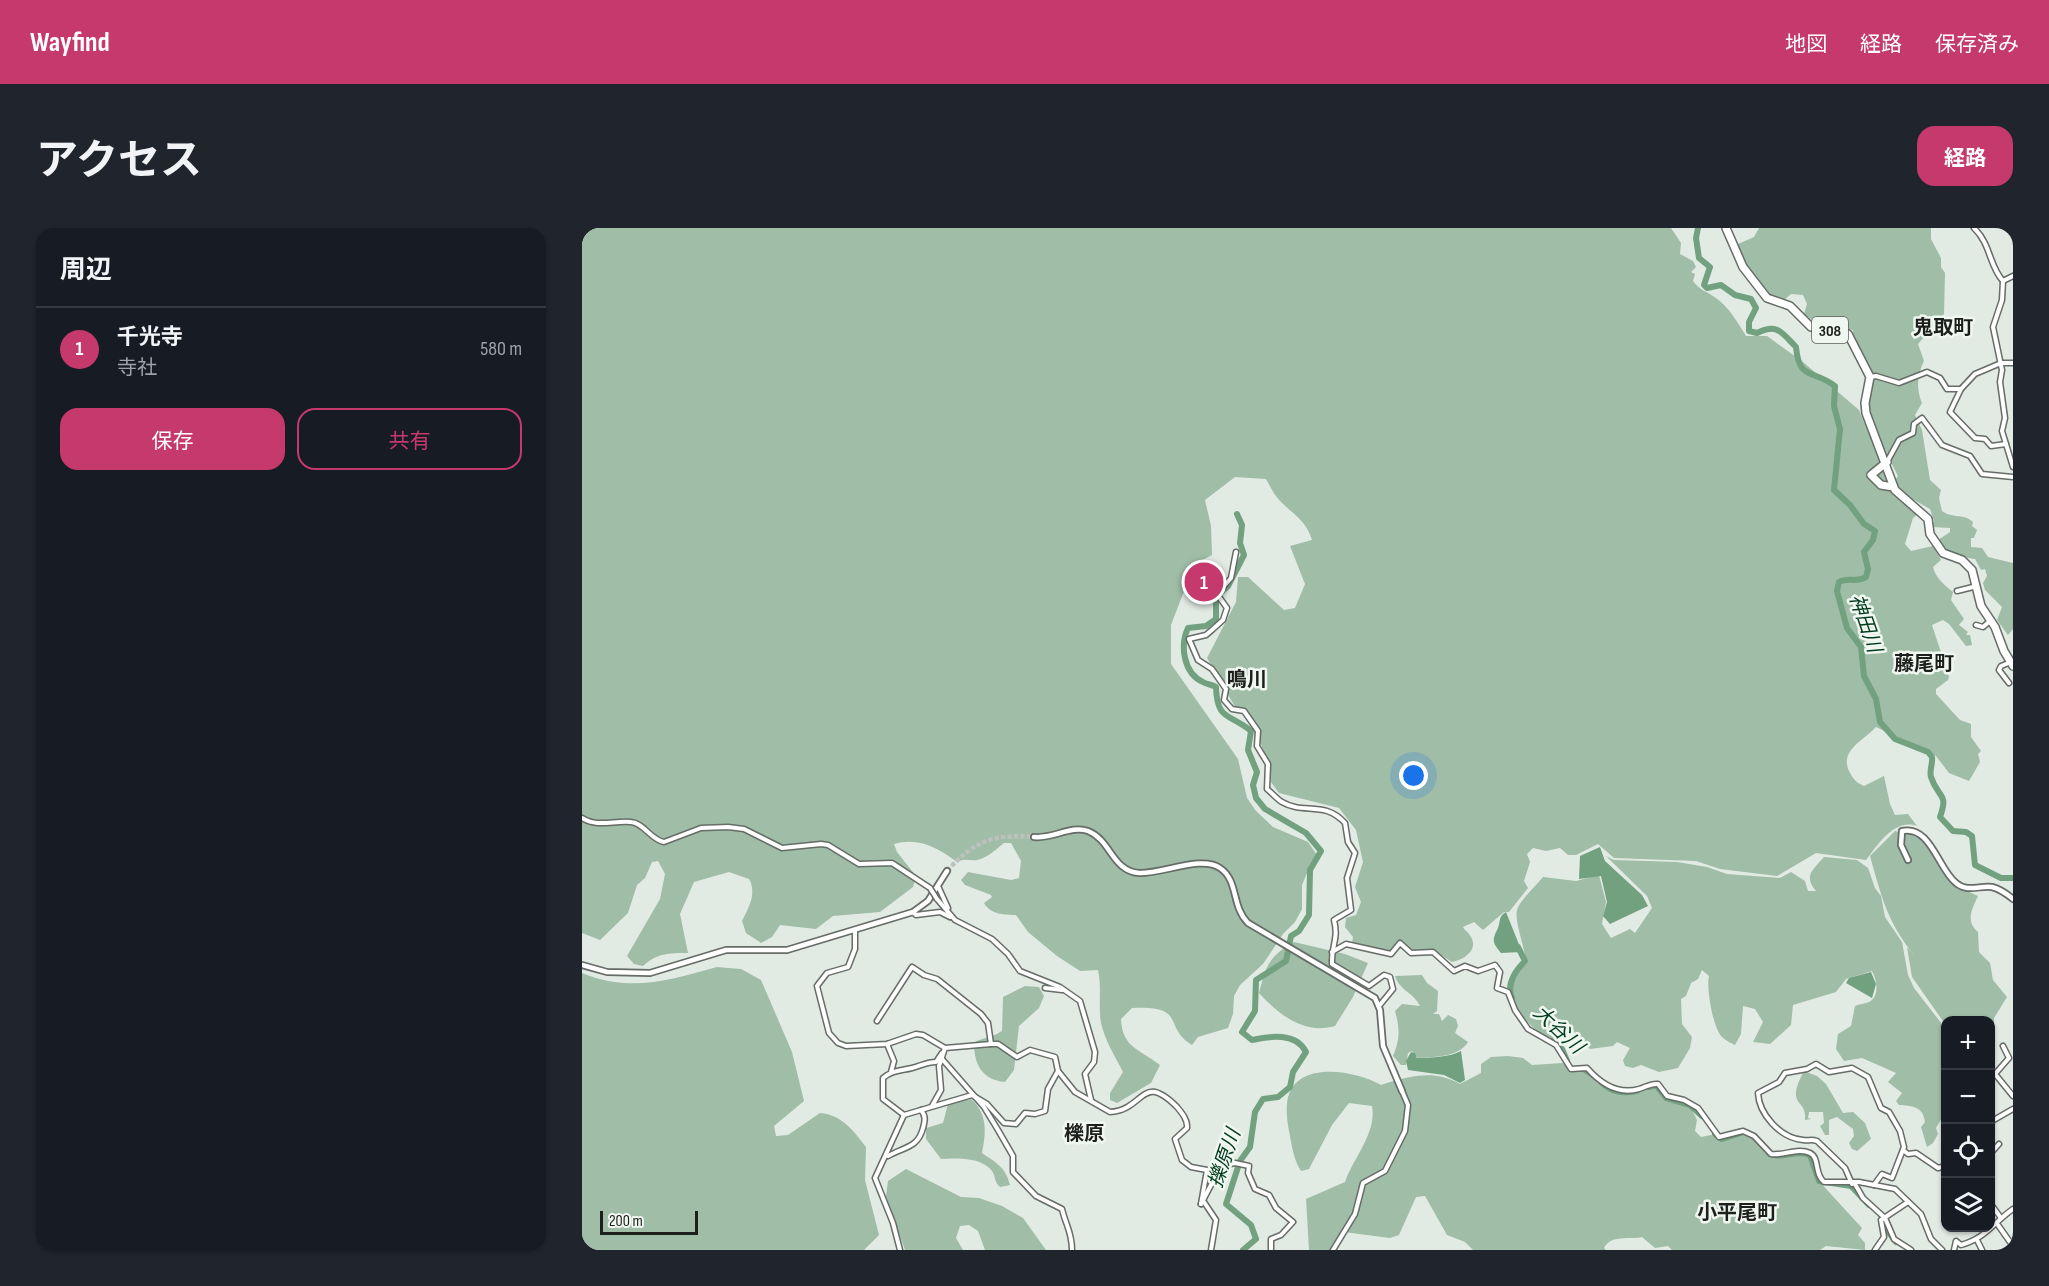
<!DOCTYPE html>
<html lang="ja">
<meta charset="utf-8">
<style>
body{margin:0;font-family:"Sofia Sans Condensed","Noto Sans JP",sans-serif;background:#20242c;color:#f1f3f6}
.controls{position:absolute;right:18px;bottom:18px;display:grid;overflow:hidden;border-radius:12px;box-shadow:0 2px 4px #0004}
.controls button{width:54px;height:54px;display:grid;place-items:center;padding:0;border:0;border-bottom:2px solid #363941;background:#171b24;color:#f1f3f6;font:30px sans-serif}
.scale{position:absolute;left:18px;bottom:15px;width:98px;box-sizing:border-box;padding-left:6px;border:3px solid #1d1f1d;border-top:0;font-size:16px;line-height:21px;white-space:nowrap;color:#1d1f1d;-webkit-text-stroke:4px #f0f7f1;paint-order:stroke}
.you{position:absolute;left:832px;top:548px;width:21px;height:21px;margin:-15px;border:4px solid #fff;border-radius:50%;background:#1a73e8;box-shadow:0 0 0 9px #1a73e833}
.badge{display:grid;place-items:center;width:39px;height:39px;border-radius:50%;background:#c5396c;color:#fff;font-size:20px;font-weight:700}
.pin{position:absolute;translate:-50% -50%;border:3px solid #fff;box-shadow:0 2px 6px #0006}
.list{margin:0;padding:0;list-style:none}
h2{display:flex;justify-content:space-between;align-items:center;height:78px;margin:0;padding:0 24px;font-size:26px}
h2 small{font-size:20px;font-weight:400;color:#9ea1a6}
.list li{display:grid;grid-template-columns:39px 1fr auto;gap:18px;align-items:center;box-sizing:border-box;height:84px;padding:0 24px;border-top:2px solid #363941}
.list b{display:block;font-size:22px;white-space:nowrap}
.list p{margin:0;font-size:20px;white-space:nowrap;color:#9ea1a6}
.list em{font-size:20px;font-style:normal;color:#9ea1a6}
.actions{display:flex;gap:12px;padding:18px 24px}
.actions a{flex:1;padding:14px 0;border:2px solid #c5396c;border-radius:18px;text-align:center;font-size:21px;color:#c5396c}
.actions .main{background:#c5396c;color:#fff}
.icon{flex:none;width:33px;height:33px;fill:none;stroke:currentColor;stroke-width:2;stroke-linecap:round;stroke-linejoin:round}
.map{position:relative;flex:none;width:1431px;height:1022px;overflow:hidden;border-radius:18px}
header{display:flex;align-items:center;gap:36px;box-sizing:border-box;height:84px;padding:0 30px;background:#c5396c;color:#fff}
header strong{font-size:28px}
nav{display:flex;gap:33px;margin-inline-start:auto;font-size:21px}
.intro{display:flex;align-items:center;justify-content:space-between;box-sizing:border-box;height:144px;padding:0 36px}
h1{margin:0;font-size:42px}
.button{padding:15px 27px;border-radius:18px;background:#c5396c;color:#fff;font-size:21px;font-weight:700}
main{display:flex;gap:36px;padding:0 36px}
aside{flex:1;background:#171b24;border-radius:18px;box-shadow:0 2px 4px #0004}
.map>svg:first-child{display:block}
.green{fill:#9fbda7}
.water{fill:#71a17e}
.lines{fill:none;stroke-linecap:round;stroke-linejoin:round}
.river{stroke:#71a17e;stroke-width:6}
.tertiary-tunnel{stroke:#bbc1bc;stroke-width:4.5;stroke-dasharray:4.5 2;stroke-linecap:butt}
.minor-casing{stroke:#666c67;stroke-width:7}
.tertiary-casing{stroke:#666c67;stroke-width:8}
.trunk-casing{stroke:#666c67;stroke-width:10}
.minor{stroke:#fff;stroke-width:4}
.tertiary{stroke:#fff;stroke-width:4.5}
.trunk{stroke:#fff;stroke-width:7}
.minor-bridge-casing{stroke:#666c67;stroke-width:7;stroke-linecap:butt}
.minor-bridge{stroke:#fff;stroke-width:4}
.labels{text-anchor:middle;stroke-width:5;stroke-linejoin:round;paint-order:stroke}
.shield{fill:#f0f7f1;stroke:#5c605d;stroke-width:1.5}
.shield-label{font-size:16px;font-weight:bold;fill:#1d1f1d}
.neighbourhood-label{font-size:20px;font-weight:bold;fill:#1d1f1d;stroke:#f0f7f1}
.water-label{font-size:20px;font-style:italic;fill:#003c1b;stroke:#f0f7f1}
</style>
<header>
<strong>Wayfind</strong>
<nav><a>地図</a><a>経路</a><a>保存済み</a></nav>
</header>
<div class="intro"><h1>アクセス</h1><a class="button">経路</a></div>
<main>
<aside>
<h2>周辺<small></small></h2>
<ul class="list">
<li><span class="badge">1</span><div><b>千光寺</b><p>寺社</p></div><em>580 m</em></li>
</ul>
<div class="actions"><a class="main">保存</a><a>共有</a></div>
</aside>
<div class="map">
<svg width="1431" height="1022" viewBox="0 0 1431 1022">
<rect width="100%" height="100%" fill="#e2eae4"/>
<g class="green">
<path d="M0 0H1089L1099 15 1098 26 1111 33 1114 39 1109 44 1113 46 1111 53C1117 62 1126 64 1134 70 1147 79 1156 95 1164 108H1185L1221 134 1277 182 1310 261C1317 272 1332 274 1336 286L1331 290 1323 316 1329 323 1351 318 1359 332 1351 339C1353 349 1363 358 1371 364L1369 372 1382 391 1377 397 1386 404 1384 407H1388L1390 417 1384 418 1367 396 1361 392 1350 397 1367 449 1366 452 1354 461V466L1378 492 1389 496V509L1399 523 1396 526 1398 534 1387 553 1367 545 1354 528 1294 499C1281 513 1256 523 1268 545 1272 552 1275 555 1282 558L1302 548 1308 576 1313 587 1326 586 1335 598C1312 590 1296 617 1284 632L1234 625 1195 648 1138 641 1114 633 1032 630 1016 616 994 627H986L978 620 964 623 951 620 945 626 948 634 942 653 946 660 927 684H922L901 702 892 694 881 699C882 702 885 703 887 706 899 721 882 732 870 734L853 723 831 724 819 713 815 714 807 725 774 717 770 715 771 709 763 699 764 690 774 687 779 674 773 659 781 634 774 602 757 580 697 565 689 554 688 538 668 490 652 477 625 430 654 374 656 349H666L702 382 713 380 723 356 708 318 730 312C724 290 706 284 694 268 690 263 687 256 684 251L653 249 623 272 629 298 630 327 612 337 589 397V436L656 531 665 570 674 583 691 599 726 614 737 630 725 645 720 657V681L713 694 701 706 681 736 658 757 652 768 651 786 646 800 616 809 610 817C580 799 606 777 550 780L539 791C540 819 557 821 578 837L569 855 535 875 528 872V865L541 844C533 828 523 813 519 795 516 777 520 760 516 742L498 743 475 728 446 704 434 687C422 687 408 686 402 675L410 669 409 667 383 657 379 652 386 644 429 652 437 650 439 633 429 615H422C414 621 406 630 395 632 387 633 383 630 375 634 356 620 337 609 312 616L315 624 334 648 331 659 298 684 251 688 234 701 198 697 190 709 179 715 164 705 160 693C167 679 175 665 167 651L147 644 112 654 98 686 106 725C87 725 75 725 61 738L52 736 45 728 78 671 83 646 76 633 70 634 63 650 55 657 46 685 18 712 0 705Z"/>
<path d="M1177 0H1349V11L1359 30V39L1363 45 1362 86 1336 116 1342 133C1335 147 1334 161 1340 175L1333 187 1340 202 1348 252 1359 262 1357 270 1360 283C1371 291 1381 285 1391 294L1390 298 1395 302 1392 310H1389V319L1400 320 1406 329 1431 335V401L1426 407 1415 392 1420 379 1403 362 1401 355 1405 348 1403 341 1399 342 1393 331 1366 327 1356 312 1368 304V300L1350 299 1352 293 1348 281 1318 264 1312 254 1316 248C1306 227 1282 189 1286 167 1287 161 1290 154 1293 149 1285 143 1270 111 1271 102L1233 94 1222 86 1225 76 1221 67 1209 66 1202 72C1182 68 1154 37 1156 16L1172 9Z"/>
<path d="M1313 603 1338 609 1368 652 1374 658 1396 668C1390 681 1383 693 1396 704L1397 724 1408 735 1411 752 1425 769 1412 790V810L1409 818 1408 792H1364L1363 796 1330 749 1325 719 1333 728C1305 694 1300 670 1288 628Z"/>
<path d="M1024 628 1032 632 1095 634 1125 639 1145 646 1198 650 1209 644 1223 653 1226 663H1234C1220 647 1233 640 1242 629L1275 632 1286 640 1293 660 1299 668 1303 689 1320 714 1326 747 1332 760 1363 800V884L1354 900 1356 906 1351 915 1345 919 1339 899 1343 894C1341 878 1330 878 1317 877L1314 873 1320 865 1306 854 1314 845 1280 830 1262 833 1254 821 1256 806 1269 798 1273 778C1277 776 1282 776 1287 774 1298 768 1295 752 1290 743L1264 751 1254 764 1211 777 1209 797 1188 816 1171 814 1181 794 1173 781 1161 778 1159 806 1153 817C1149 815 1143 812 1140 809 1131 800 1124 760 1127 748L1120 742 1116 751 1109 755 1104 768 1099 771 1100 796 1110 809 1108 820 1096 840 1077 844 1059 837 1051 840 1043 838 1041 832 1048 820 1035 814 1031 818 1008 821 995 809 990 799 969 811C940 797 914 761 944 734 943 719 932 693 935 682 938 672 954 658 961 649L994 653 1017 647 1024 674 1020 696 1029 710 1048 701 1053 705 1070 680 1065 668Z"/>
<path d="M712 714 763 726 786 735 771 769 753 798C722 807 696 786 677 765 684 738 686 729 712 714Z"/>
<path d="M135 739 159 741 179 752 210 824 222 873 192 898 194 908 206 907 238 885C260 887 271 902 284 919L283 952 297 1007 282 1022H0V745C48 765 88 752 135 739Z"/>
<path d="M840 747 845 755 856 763 855 783 851 786H857L860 793 866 787 874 791 876 798 873 805 886 814C877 829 852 829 836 830L830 823 826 825 824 837H819L811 828C818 811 818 801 813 783L820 776 838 778C831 764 818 763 813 748Z"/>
<path d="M443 758 457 759 462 768 457 780 437 798 432 842 423 854C400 852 392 836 392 815 400 809 408 811 420 803L421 769Z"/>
<path d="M926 828 941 830 950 837 981 835 988 842 1006 845C1022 869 1049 868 1073 859L1084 873 1109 880 1115 892 1113 903 1119 909 1129 907 1140 913 1165 906 1190 929 1226 927 1230 931 1235 951 1280 1000 1276 1007 1283 1015V1022L1244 1018 1238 1022H1090L1086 1018 1073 1020 1060 1009C1048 1012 1029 1006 1022 1020L1024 1022H891L883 1014 865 1007 843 968 834 969 817 1007 808 1010 762 1004 755 1022H727L724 971 763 954C771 930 795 905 790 878L767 875 750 897 727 941 719 943C711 930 710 918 707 903 705 892 703 877 707 866 720 832 776 844 799 857 827 848 852 841 878 856L899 845V836L909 829Z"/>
<path d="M1222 843 1235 848 1244 856 1261 885 1271 884 1283 895 1289 911 1275 923 1270 921 1267 915 1272 908 1271 901 1255 889 1247 892V907H1243L1238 898 1242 895 1241 884H1227L1226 890 1229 891 1223 892C1226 870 1202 880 1222 843Z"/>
<path d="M389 871C406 886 404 905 400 925 413 934 424 939 428 957L418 959C412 954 414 949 410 943 400 929 374 930 359 931L344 911V900L361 895 366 876Z"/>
<path d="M324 941 379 969 397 970 420 978 441 990 464 1022H403L396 1003 387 997 378 998 374 1010 381 1022H323L304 968 306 953Z"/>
</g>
<g class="water">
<path d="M1018 619 1023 633 1060 667 1066 678 1028 696 1021 688 1025 674 1019 648 997 651 998 628Z"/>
<path d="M924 684 940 724 919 725C910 714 910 712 916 700 919 692 916 689 924 684Z"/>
<path d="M1289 744 1294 756 1290 770 1264 755 1267 750Z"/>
<path d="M879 823 883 852 878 855 862 847 826 842 824 833 829 824 833 825 835 830C849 830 868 829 879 823Z"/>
</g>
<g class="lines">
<g class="river">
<path d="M1116 0 1114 10 1117 30 1128 39 1122 57 1125 60 1139 57 1153 67 1169 71 1174 80 1167 94V103L1175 105C1196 95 1199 104 1214 119 1217 153 1231 141 1253 158L1252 178 1258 201 1252 262 1268 277 1282 296 1293 303 1291 312 1282 324 1286 341 1284 349C1275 355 1266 349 1257 354L1255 363 1265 400 1279 419 1282 448 1294 471 1298 494 1313 511 1346 524 1350 529C1351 536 1347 542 1349 549 1356 571 1367 564 1358 589L1371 603 1384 604 1390 608 1393 637 1419 650H1431"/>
<path d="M655 286 660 297 658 315 662 327 646 358 634 369V391L624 398 606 400C598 417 601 445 621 454 626 457 629 456 634 459 635 493 647 485 669 503L666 522 675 544 671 557 674 570 683 581 724 605 739 623 728 642 727 687 717 703 709 708 704 733 674 752 673 783 660 804 670 812C688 808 714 804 724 824L711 844 708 859 696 869 681 871 673 884 668 919 658 933 644 976 669 997 674 1011 661 1022"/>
<path d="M930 770C924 756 934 742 943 733L936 719"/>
<path d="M970 813 980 821 985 833"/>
<path d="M998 840C1020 847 1021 870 1055 863"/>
<path d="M1067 859 1074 857 1084 870 1108 877 1120 888"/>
<path d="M1133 906 1140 911 1159 905"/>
<path d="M1187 925C1200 932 1214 921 1228 927L1237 953 1269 958 1287 977"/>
<path d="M1299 987 1305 1002 1314 1014"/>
<path d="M0 1017 3 1022"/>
</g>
<path class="tertiary-tunnel" d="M365 643C393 612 412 606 452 609"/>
<defs>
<g id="minor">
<path d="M1392 0C1409 16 1407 38 1421 53L1420 72 1411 99 1420 142 1418 154 1423 190 1420 203 1431 239"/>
<path d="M1421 53 1431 48"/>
<path d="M1288 149 1294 148 1317 155 1345 144 1358 150 1365 161H1379L1393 146 1419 135H1431"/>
<path d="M1379 161 1368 184 1393 210 1403 211 1409 218 1424 216"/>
<path d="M1305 234 1317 212 1331 205 1332 196 1340 190 1360 217 1388 228 1400 246 1431 249"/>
<path d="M654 324 649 350 635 366 645 380 641 392 631 401 624 407 607 411 616 432 630 441 644 461 642 472 650 481 662 483 676 503 675 518 686 536 685 561C690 565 695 571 700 574 722 587 742 572 763 595L766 614 773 625 765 650 769 682 752 692C757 712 749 717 750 736L787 758 802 747 808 749 811 761 797 778"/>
<path d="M1375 363 1395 358"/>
<path d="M1394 397 1401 399 1408 393"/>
<path d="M1427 455 1417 442 1419 438 1429 434"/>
<path d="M0 590C16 600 32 592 49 594 62 595 69 612 82 614L119 600 146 599 162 601 200 620 239 616 246 617 277 636 310 635 348 660"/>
<path d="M356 658 366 680"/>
<path d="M355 671 373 692 410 711 426 726 438 743 478 759 498 773 513 824 512 834 503 846 509 872"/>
<path d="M331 684 334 687 358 684 368 689"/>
<path d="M273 702V721L266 739 245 745 235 758 247 805 256 815 264 818 305 816 334 806 341 807 363 820"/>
<path d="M750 724 764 716 809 726 818 715 829 725 851 724 872 743 883 738 896 743 913 737 918 744 915 760 926 764 933 782 946 801 974 817 989 841 1005 840C1019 856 1036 867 1057 861 1064 859 1069 855 1076 856L1085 868 1102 872 1116 880 1137 909 1161 903 1172 908 1189 926C1202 928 1216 919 1228 925 1238 930 1232 946 1242 954H1277L1313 961 1339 986 1349 1011 1360 1022"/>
<path d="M463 760 480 762"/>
<path d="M295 793 330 739 342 747 355 751 399 786 406 795 409 816"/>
<path d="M305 816 312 833 309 844"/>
<path d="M1421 818 1427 830 1413 846 1431 868"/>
<path d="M360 831 402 879 416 902 431 928V944L454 968 480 981C484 998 490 1004 490 1022"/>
<path d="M350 878 359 862 357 838 363 820 409 816H416L435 829 448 822 473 829 476 843 493 864 528 884C563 882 559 843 595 879 600 885 606 892 605 900L593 911 600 932 609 939 625 942 619 976"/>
<path d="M322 887 301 871V850C311 842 318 843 330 840 339 838 344 834 354 834L360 825"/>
<path d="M1408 898 1410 893 1431 881"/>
<path d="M1321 922 1326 926 1334 925 1356 940 1364 938"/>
<path d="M1408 926 1417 916"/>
<path d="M306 928C322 919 336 920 341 900 343 893 344 888 339 882"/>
<path d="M1270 956 1263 940 1235 913C1229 911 1227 913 1221 912 1198 910 1177 886 1176 865L1197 854 1203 845 1225 841 1234 836 1247 844 1270 840 1286 849 1299 880 1307 884 1318 903 1322 919 1310 950 1300 946 1292 957"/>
<path d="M1273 956 1281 970 1303 990 1312 1011 1329 1022"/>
<path d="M622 974 634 992 629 1022"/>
<path d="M1408 975 1419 990"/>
<path d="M619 976 639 938 653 935 667 938 666 945 673 961 687 967 694 980 711 994 699 1007 689 1011V1022"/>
<path d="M1416 997 1428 1014"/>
<path d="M1395 1012 1400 1022"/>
<path d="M318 1022 311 995 293 950 322 887 390 867 405 876 422 895 434 896 443 885 453 886 463 883 466 861 476 843"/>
<path d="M751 1022 773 986 781 955 803 943 823 903 826 877 820 863"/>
<path d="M1293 1022 1302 1009 1299 992 1326 974"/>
<path d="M1372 1022 1374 1013 1379 1017C1404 1010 1411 995 1431 981"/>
</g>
<g id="tertiary">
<path d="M452 609C471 611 489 597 506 603 529 612 530 643 557 645 580 646 620 627 638 640 657 653 649 678 666 695L793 770 798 782 801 818 820 863"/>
<path d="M1326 632 1319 617 1320 603C1349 597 1356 641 1374 655 1386 665 1398 657 1410 659 1418 661 1425 666 1431 671"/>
<path d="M0 737 25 744 68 745 144 722H205L331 684 346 673 365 643"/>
</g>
<g id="trunk">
<path d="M1144 0 1161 39 1185 70 1208 78 1229 99 1255 102 1266 106 1288 149 1283 175 1284 185 1313 262 1346 291 1348 306 1361 325 1380 332 1390 342 1399 378 1413 399 1422 423 1431 438"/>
<path d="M1305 234 1289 247 1299 257 1311 259"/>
</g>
</defs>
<use href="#minor" class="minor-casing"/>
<use href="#tertiary" class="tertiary-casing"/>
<use href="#trunk" class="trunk-casing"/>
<use href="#minor" class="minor"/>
<use href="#tertiary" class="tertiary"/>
<use href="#trunk" class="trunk"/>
<defs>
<path id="minor-bridge" d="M348 660 355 671"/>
</defs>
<use href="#minor-bridge" class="minor-bridge-casing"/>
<use href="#minor-bridge" class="minor-bridge"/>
</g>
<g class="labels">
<rect class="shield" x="1230" y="89" width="36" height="26" rx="4.5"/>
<g class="shield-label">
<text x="1248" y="108">308</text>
</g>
<g class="neighbourhood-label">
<text x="1361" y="106">鬼取町</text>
<text x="1342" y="442">藤尾町</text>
<text x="665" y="458">鳴川</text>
<text x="502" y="912">櫟原</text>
<text x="1155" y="991">小平尾町</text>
</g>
<g class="water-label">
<text transform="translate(1284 395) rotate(71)" y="7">神田川</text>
<text transform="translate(977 801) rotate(43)" y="7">大谷川</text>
<text transform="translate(642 930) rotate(-71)" y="7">擽原川</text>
</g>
</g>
</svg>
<div class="controls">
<button>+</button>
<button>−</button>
<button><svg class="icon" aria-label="locate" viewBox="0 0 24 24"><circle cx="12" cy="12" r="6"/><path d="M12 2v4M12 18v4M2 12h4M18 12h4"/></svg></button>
<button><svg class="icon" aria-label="layers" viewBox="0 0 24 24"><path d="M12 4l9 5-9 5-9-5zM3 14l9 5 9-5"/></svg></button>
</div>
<div class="scale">200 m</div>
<div class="you"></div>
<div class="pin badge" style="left:622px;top:354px">1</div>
</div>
</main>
